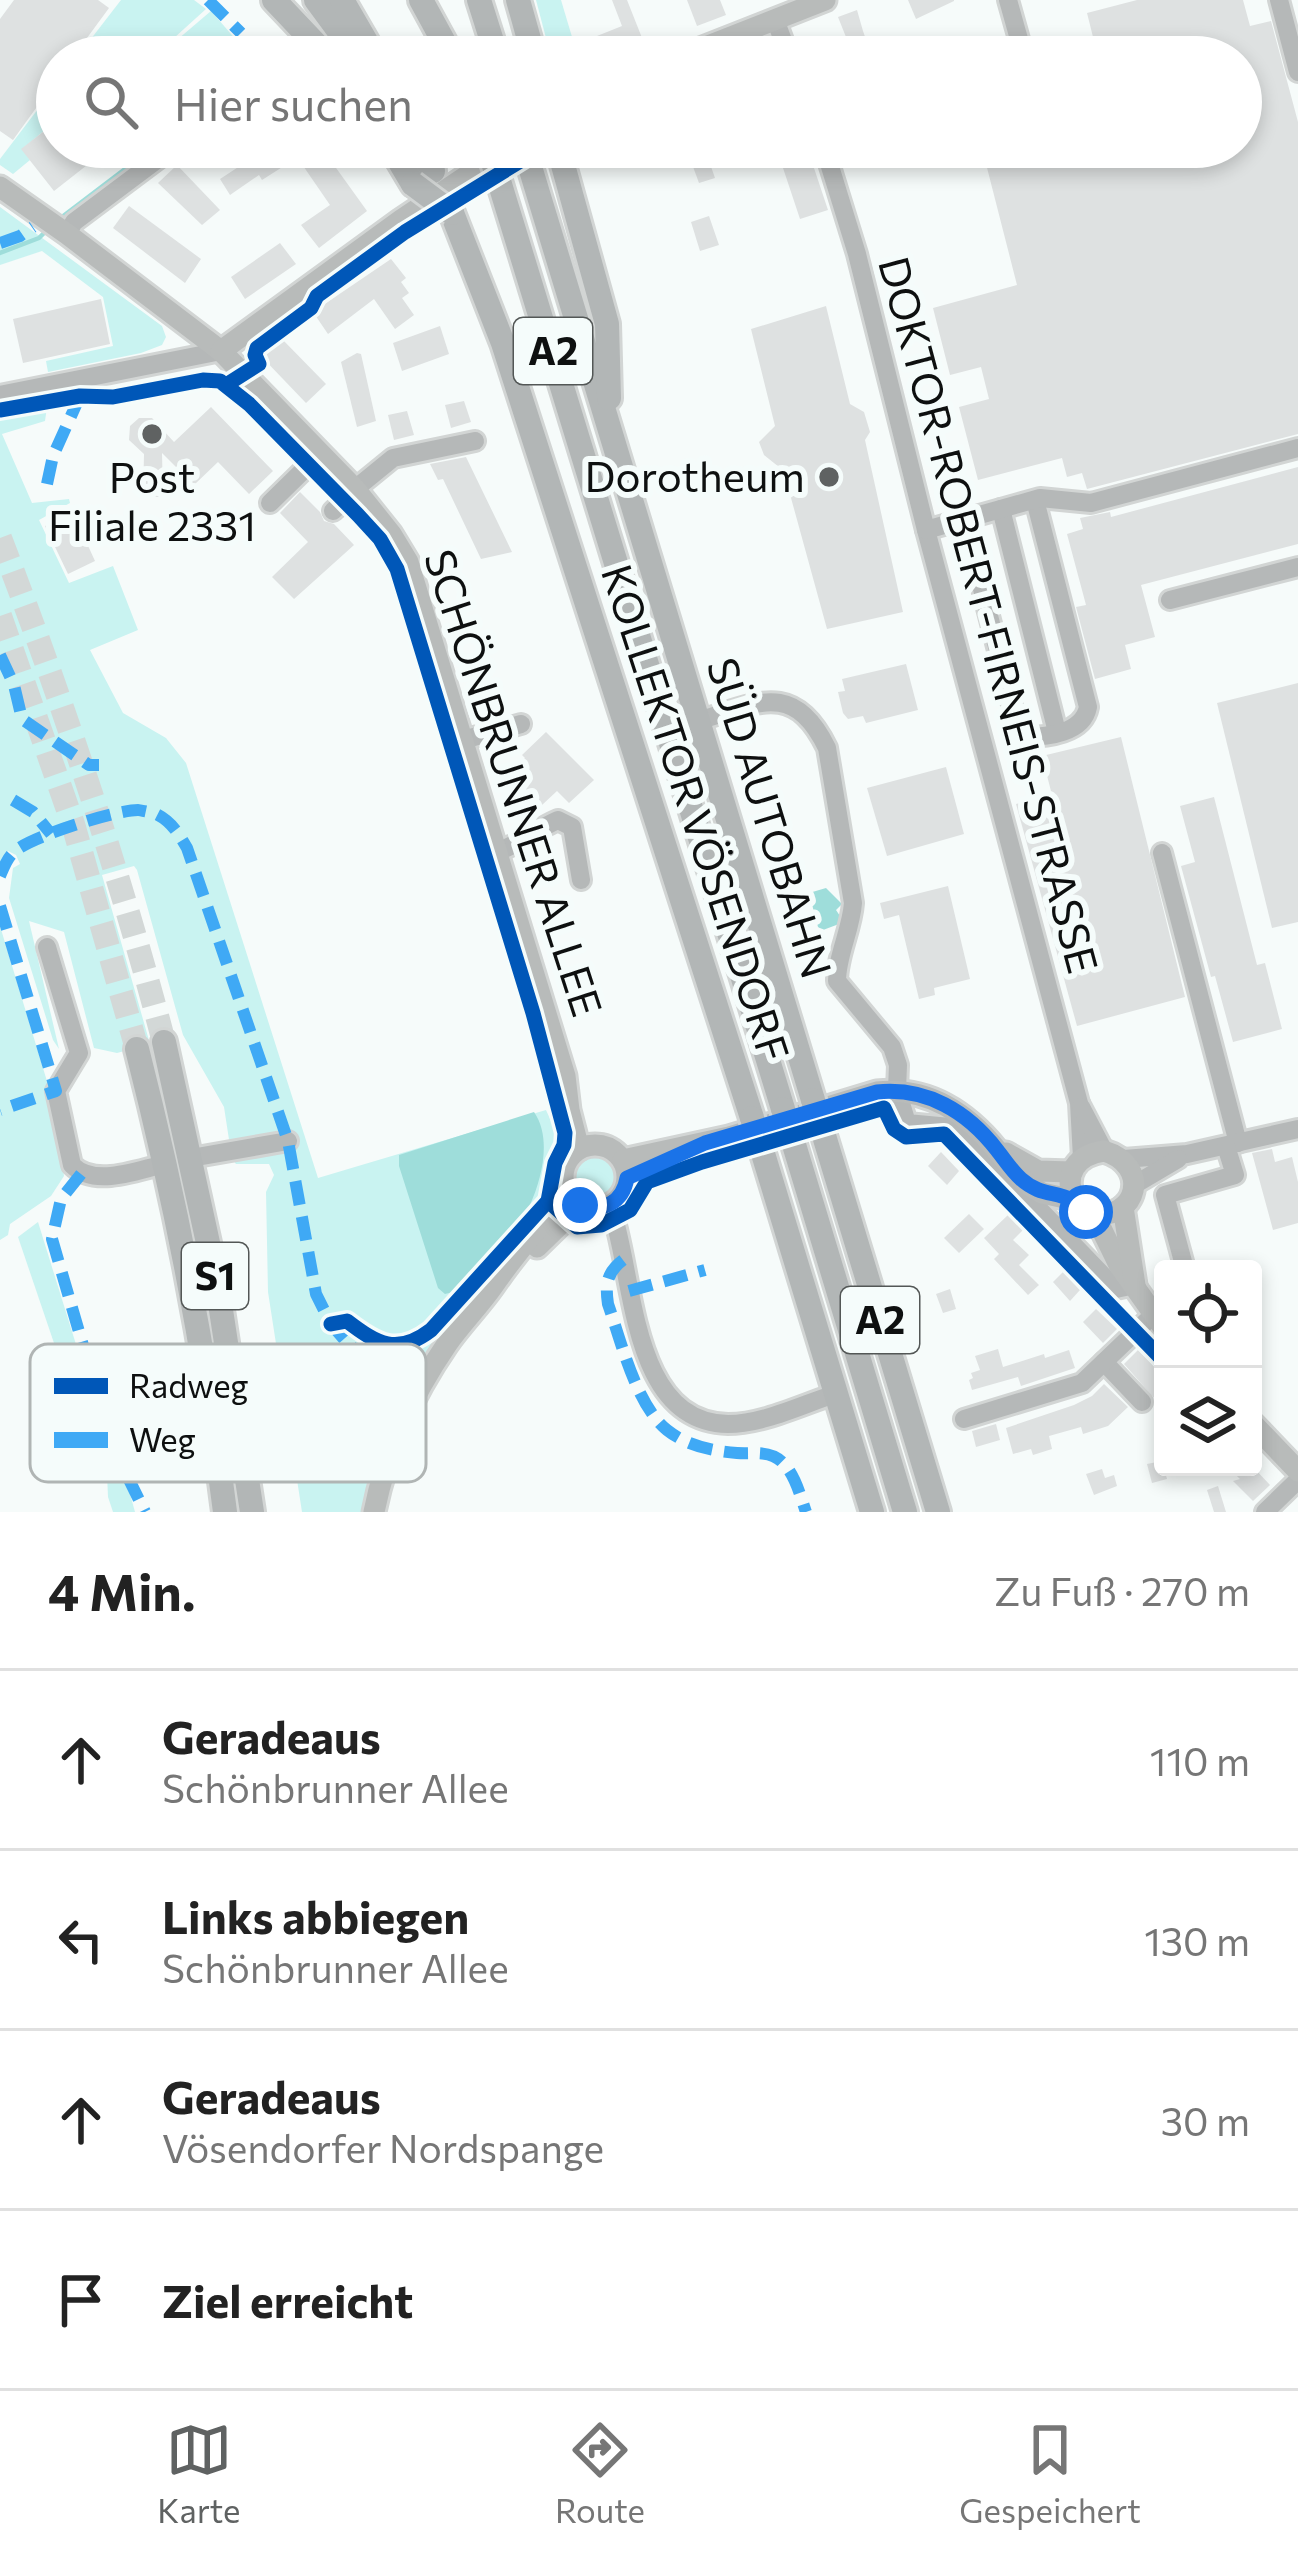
<!DOCTYPE html>
<html lang="de">
<meta charset="utf-8">
<style>
body{margin:0;font-family:Commissioner,sans-serif;background:#f6f6f6;color:#222}
.controls{position:absolute;right:36px;bottom:36px;display:grid;overflow:hidden;border-radius:12px;box-shadow:0 6px 18px #0003}
.controls button{width:108px;height:108px;display:grid;place-items:center;padding:0;border:0;border-bottom:3px solid #e0e0e0;background:#fff;color:#222;font:60px sans-serif}
.stop{position:absolute;width:36px;height:36px;margin:-27px;border:9px solid #1a73e8;border-radius:50%;background:#fff}
.stop.end{background:#1a73e8;border-color:#fff;box-shadow:0 3px 12px #0008}
.list{margin:0;padding:0;list-style:none}
h2{display:flex;justify-content:space-between;align-items:center;height:156px;margin:0;padding:0 48px;font-size:51px}
h2 small{font-size:39px;font-weight:400;color:#767676}
.list li{display:grid;grid-template-columns:78px 1fr auto;gap:36px;align-items:center;box-sizing:border-box;height:180px;padding:0 48px;border-top:3px solid #e0e0e0}
.list b{display:block;font-size:45px;white-space:nowrap}
.list p{margin:0;font-size:39px;white-space:nowrap;color:#767676}
.list em{font-size:39px;font-style:normal;color:#767676}
.icon{flex:none;width:66px;height:66px;fill:none;stroke:currentColor;stroke-width:2;stroke-linecap:round;stroke-linejoin:round}
.map{position:relative;flex:none;width:1298px;height:1512px;overflow:hidden}
.search{position:absolute;background:#fff;box-shadow:0 6px 18px #0003;left:36px;right:36px;top:36px;height:132px;display:flex;align-items:center;gap:30px;box-sizing:border-box;padding:0 42px;border-radius:66px;color:#767676;font-size:45px}
.sheet{height:876px;background:#fff}
nav{display:flex;justify-content:space-around;align-items:center;box-sizing:border-box;height:168px;border-top:3px solid #e0e0e0;background:#fff;font-size:33px;color:#767676}
nav a{display:grid;justify-items:center;gap:6px}
nav .on{color:#5f6262}
.map>svg:first-child{display:block}
.green{fill:#c9f3f1}
.water{fill:#9eddda}
.lines{fill:none;stroke-linecap:round;stroke-linejoin:round}
.stream{stroke:#9eddda;stroke-width:4.5}
.building{fill:#dee1e1}
.highway-tunnel{stroke:#d3d8d7;stroke-width:24;stroke-dasharray:24 12;stroke-linecap:butt}
.minor-casing{stroke:#d2d5d4;stroke-width:24}
.major-casing{stroke:#d2d5d4;stroke-width:27}
.highway-casing{stroke:#d2d5d4;stroke-width:30}
.minor{stroke:#b5b8b8;stroke-width:18}
.major{stroke:#b8bbba;stroke-width:21}
.highway{stroke:#b2b6b6;stroke-width:24}
.highway-bridge-casing{stroke:#d2d5d4;stroke-width:30;stroke-linecap:butt}
.highway-bridge{stroke:#b2b6b6;stroke-width:24}
.quiet{stroke:#3fa9f5;stroke-width:12;stroke-dasharray:24 12;stroke-linecap:butt}
.cycleway-casing{stroke:#f5fcfb;stroke-width:22}
.cycleway{stroke:#0057b8;stroke-width:15}
.route{stroke:#1a73e8;stroke-width:15}
.poi-dot{fill:#5f6262;stroke:#f5fcfb;stroke-width:4.5}
.labels{text-anchor:middle;stroke-width:12;stroke-linejoin:round;paint-order:stroke}
.shield{fill:#f5fcfb;stroke:#535756;stroke-width:3}
.shield-label{font-size:39px;font-weight:bold;fill:#0e1010}
.poi-label{font-size:42px;fill:#0e1010;stroke:#f5fcfb;text-anchor:end}
.street-label{font-size:42px;fill:#0e1010;stroke:#f5fcfb}
.key{fill:#f5fcfb;stroke:#b0b5b4;stroke-width:3}
.key-label{font-size:33px;fill:#0e1010}
</style>
<div class="map">
<svg width="1298" height="1512" viewBox="0 0 1298 1512">
<rect width="100%" height="100%" fill="#f6fbfa"/>
<g class="green">
<path d="M121 0H194L206 9 153 57H77Z"/>
<path d="M536 0H561L578 57H551Z"/>
<path d="M211 11 251 57H157Z"/>
<path d="M57 84V120L22 149 30 160 13 174 0 165V159Z"/>
<path d="M0 207 162 326 166 337 162 345 141 353 48 372 46 361 113 346 103 297 42 251 0 265Z"/>
<path d="M47 407 45 421 2 434 32 503 69 499 70 503 39 520 69 583 113 566 138 630 90 650 123 713 166 738 186 763 318 1178 546 1110 560 1141 541 1202 539 1216C485 1280 423 1343 389 1421 377 1448 370 1482 365 1512H302L268 1292 266 1192 274 1175 269 1164H236L232 1159 224 1107 183 1035 137 870 134 866 102 875 150 1044 117 1053 94 1048 64 932 29 921 59 1049 53 1040 9 898 13 868 20 864 16 855 8 851 0 865V417Z"/>
<path d="M0 926 56 1111 64 1176 51 1196 10 1224 8 1235 0 1240Z"/>
<circle cx="596" cy="1176" r="24"/>
<path d="M38 1222 110 1454 92 1455 18 1237Z"/>
<path d="M107 1474 127 1483 135 1512H113L108 1497Z"/>
</g>
<g class="water">
<path d="M826 888 842 904 836 910 840 916 839 924 823 930 818 927 809 893Z"/>
<path d="M534 1112C552 1138 542 1178 530 1205 520 1227 471 1272 453 1292L445 1294 438 1288 399 1166V1155Z"/>
</g>
<g class="lines">
<g class="stream">
<path d="M58 220 154 147"/>
<path d="M0 253 39 238 50 227"/>
</g>
</g>
<g class="building">
<path d="M14 0H98L109 8 73 57H57V79L13 140 0 131V19Z"/>
<path d="M612 0H627L646 48 623 57H605L597 36 622 26Z"/>
<path d="M687 0H720L726 15 697 26Z"/>
<path d="M908 0H954V1L916 19Z"/>
<path d="M1137 0H1243L1250 26 1271 21 1298 122V434L1087 489 1082 473 1067 477 1062 458 978 480 959 407 989 399 981 367 950 375 933 308 1017 285 984 156 1018 147H1241V57H1098L1087 13Z"/>
<path d="M857 10 863 31 872 57H854L838 17Z"/>
<path d="M57 121V147H110L54 191 21 149Z"/>
<path d="M241 147H273L284 166 262 180 259 175 230 195 220 179 249 160Z"/>
<path d="M312 147H321L367 211 319 248 301 225 330 205 297 157Z"/>
<path d="M776 147H807L828 210 800 219Z"/>
<path d="M708 158 715 178 699 183 692 164Z"/>
<path d="M177 165 220 210 202 225 158 183Z"/>
<path d="M129 206 201 259 185 283 113 228Z"/>
<path d="M709 216 719 245 700 251 691 222Z"/>
<path d="M280 243 296 264 245 299 231 277Z"/>
<path d="M391 259 406 278 401 282 409 293 402 298 414 315 395 329 374 299 328 334 313 312Z"/>
<path d="M101 299 110 344 23 363 13 319Z"/>
<path d="M826 306 850 404 864 412 870 432 865 440 903 612 827 629 788 487 779 467 764 455 759 442 775 426 751 329Z"/>
<path d="M440 326 449 354 402 371 393 343Z"/>
<path d="M280 337 326 384 306 403 260 355V349Z"/>
<path d="M357 353 361 354 376 421 357 427 341 362Z"/>
<path d="M464 401 471 422 451 428 445 405Z"/>
<path d="M211 407 273 471 249 494 218 462 194 485 162 453 163 497H143L144 454 129 440 130 426 139 418H152L174 442Z"/>
<path d="M407 411 414 435 394 440 388 415Z"/>
<path d="M466 457 512 552 481 559 443 479 438 480 430 464Z"/>
<path d="M1298 467V544L1141 585 1155 637 1125 645 1131 669 1095 679 1076 607 1086 605 1067 534 1083 529 1080 518 1110 512 1111 517Z"/>
<path d="M300 492 320 512 324 521 334 524 354 545 294 599 272 577 308 542 280 513Z"/>
<path d="M73 513 95 561 68 574 45 526Z"/>
<path d="M906 664 918 710 866 723 863 716 848 719 843 713 838 692 845 691 842 679Z"/>
<path d="M1298 683V922L1272 928 1217 703Z"/>
<path d="M546 732 594 780 569 803 557 791 542 805 533 796 524 804 505 785 514 776 510 773 525 758 522 755Z"/>
<path d="M1121 737 1185 997 1077 1026 1016 804 1052 795 1042 756Z"/>
<path d="M946 767 964 834 887 856 867 788Z"/>
<path d="M1214 797 1257 965 1265 963 1282 1029 1233 1042 1215 976 1211 977 1181 866 1195 862 1180 806Z"/>
<path d="M948 886 970 979 934 988 935 995 919 999 899 915 884 919 880 903Z"/>
<path d="M1272 1149 1275 1162 1292 1157 1298 1182V1223L1273 1230 1252 1153Z"/>
<path d="M941 1152 959 1171 947 1185 928 1166Z"/>
<path d="M969 1214 984 1229 959 1253 944 1238Z"/>
<path d="M1009 1214 1024 1229 1013 1240 1029 1255 1019 1265 1039 1285 1028 1295 994 1259 999 1254 984 1238Z"/>
<path d="M1064 1271 1080 1290 1070 1301 1053 1282Z"/>
<path d="M950 1289 956 1309 943 1313 936 1294Z"/>
<path d="M1096 1309 1117 1329 1103 1343 1083 1322Z"/>
<path d="M998 1349 1003 1367 1044 1354 1045 1358 1069 1350 1075 1368 1021 1386 1018 1377 972 1390 969 1380 973 1378 971 1373 980 1370 975 1356Z"/>
<path d="M1138 1350 1163 1375V1391L1155 1399 1124 1364Z"/>
<path d="M1104 1384 1128 1407 1108 1426 1083 1434 1081 1427 1049 1436 1052 1449 1033 1455 1031 1449 1013 1454 1006 1428 1074 1405 1092 1396Z"/>
<path d="M996 1424 1000 1440 976 1447 972 1431Z"/>
<path d="M1162 1461 1167 1479 1152 1483 1147 1464Z"/>
<path d="M1228 1467H1253L1270 1485 1253 1501 1233 1481 1240 1479Z"/>
<path d="M1102 1469 1105 1478 1114 1475 1117 1486 1094 1495 1086 1474Z"/>
<path d="M1218 1486 1226 1512H1214L1207 1490Z"/>
</g>
<g class="lines">
<g class="highway-tunnel">
<path d="M0 538C64 704 119 871 164 1042"/>
<path d="M0 616 73 824 137 1049"/>
</g>
<defs>
<g id="minor">
<path d="M1008 0 1024 57"/>
<path d="M1279 0 1298 72"/>
<path d="M775 19 789 57"/>
<path d="M824 147 857 254 926 530 1079 1103 1082 1158"/>
<path d="M968 148 971 147"/>
<path d="M67 234 74 222 174 147"/>
<path d="M0 395 221 351"/>
<path d="M355 489 393 458 475 441"/>
<path d="M270 503 321 453"/>
<path d="M1001 509 1057 732"/>
<path d="M333 511 356 490"/>
<path d="M964 519 1019 732 1025 737C1048 737 1083 733 1088 707L1035 500"/>
<path d="M926 530 1040 498 1091 503 1298 448"/>
<path d="M1170 600 1298 567"/>
<path d="M698 721C757 703 794 680 827 748L853 903C851 930 837 955 837 981L892 1047 898 1065 897 1090 907 1123 950 1127 954 1130 1038 1208 1116 1289 1135 1285"/>
<path d="M463 740 521 724"/>
<path d="M497 852C519 844 537 829 558 820L572 827 581 880"/>
<path d="M1162 853 1238 1143"/>
<path d="M47 947 79 1053 56 1091 72 1165C95 1188 137 1170 165 1164"/>
<path d="M1081 1107 1104 1151"/>
<path d="M191 1158 288 1141"/>
<path d="M1124 1159 1187 1154 1298 1129"/>
<path d="M1134 1185 1178 1159"/>
<path d="M610 1205C635 1271 628 1422 728 1424 763 1424 801 1405 835 1394"/>
<path d="M1185 1269 1165 1195 1235 1175 1226 1146"/>
<path d="M1104 1362 1142 1402"/>
<path d="M964 1419 1082 1383 1153 1315"/>
<path d="M1265 1512 1298 1480"/>
</g>
<g id="major">
<path d="M680 57 825 0"/>
<path d="M0 187 67 234 221 351 355 489 391 534 408 562 565 1076 569 1110 579 1149"/>
<path d="M221 351 401 220 510 147"/>
<circle cx="595" cy="1177" r="32"/>
<path d="M1006 1153 1038 1171 1071 1172"/>
<path d="M623 1160 729 1137 877 1092C926 1087 965 1111 996 1149 1007 1162 1015 1174 1029 1185L1042 1193 1074 1200 1091 1214 1099 1224 1119 1265 1163 1327"/>
<path d="M1074 1200C1063 1173 1077 1155 1104 1151 1151 1165 1139 1221 1091 1214"/>
<path d="M1123 1207 1135 1285"/>
<path d="M537 1247 580 1205"/>
<path d="M1253 1424 1298 1471"/>
<path d="M374 1512C386 1451 412 1395 447 1344 461 1324 479 1306 493 1286 516 1253 541 1223 569 1193"/>
</g>
<g id="highway">
<path d="M274 0 328 57"/>
<path d="M316 0 358 57"/>
<path d="M342 0 375 57"/>
<path d="M421 0 452 57"/>
<path d="M479 0 497 57"/>
<path d="M518 0 534 57"/>
<path d="M391 147 413 184"/>
<path d="M418 147 433 171"/>
<path d="M524 147 813 1100"/>
<path d="M558 147 607 324 609 398"/>
<path d="M499 181 783 1109"/>
<path d="M452 213 503 343 752 1118"/>
<path d="M164 1042 217 1284 252 1512"/>
<path d="M137 1049C176 1202 206 1356 225 1512"/>
<path d="M822 1129 938 1512"/>
<path d="M792 1138 905 1512"/>
<path d="M761 1147 872 1512"/>
</g>
</defs>
<use href="#minor" class="minor-casing"/>
<use href="#major" class="major-casing"/>
<use href="#highway" class="highway-casing"/>
<use href="#minor" class="minor"/>
<use href="#major" class="major"/>
<use href="#highway" class="highway"/>
<defs>
<g id="highway-bridge">
<path d="M488 147 499 181"/>
<path d="M413 184 452 213"/>
<path d="M813 1100 822 1129"/>
<path d="M783 1109 792 1138"/>
<path d="M752 1118 761 1147"/>
</g>
</defs>
<use href="#highway-bridge" class="highway-bridge-casing"/>
<use href="#highway-bridge" class="highway-bridge"/>
<g class="quiet">
<path d="M208 0 241 33"/>
<path d="M0 243 20 236 33 227"/>
<path d="M47 484 53 456 80 396"/>
<path d="M0 655 14 685 22 719 89 765H99"/>
<path d="M13 800 33 812 51 834"/>
<path d="M0 876C4 867 7 858 14 852 29 837 116 810 138 810 139 810 154 813 156 814 171 821 179 834 187 848L288 1141 316 1294 331 1324 350 1346 419 1387"/>
<path d="M0 906 56 1091 0 1110"/>
<path d="M81 1174 61 1199 52 1239 112 1445 145 1512"/>
<path d="M623 1260C607 1272 605 1284 608 1304 621 1341 636 1405 667 1430 687 1446 713 1451 737 1453 753 1454 770 1450 782 1462 795 1474 800 1495 806 1512"/>
<path d="M629 1291 705 1270"/>
</g>
<defs>
<g id="cycleway">
<path d="M226 385 259 364 255 355 257 348 311 308 317 296 405 232 543 147"/>
<path d="M0 410 80 396 113 397 203 380 220 381 249 404 358 515 380 539 397 569 533 1013 565 1133 564 1145 555 1163 548 1201 431 1330C397 1356 377 1344 347 1321L331 1324"/>
<path d="M548 1201 577 1227 601 1225 630 1210 647 1182 702 1162 884 1108 894 1129 906 1137 944 1134 1163 1360"/>
</g>
</defs>
<use href="#cycleway" class="cycleway-casing"/>
<use href="#cycleway" class="cycleway"/>
</g>
<g class="lines">
<path class="route" d="M580 1205C603 1213 623 1202 627 1178L705 1143 877 1092C926 1087 967 1111 997 1150 1005 1160 1011 1170 1021 1179 1040 1196 1055 1191 1072 1200 1078 1203 1081 1208 1086 1212"/>
</g>
<g class="poi-dot">
<circle cx="152" cy="434" r="12"/>
<circle cx="829" cy="477" r="12"/>
</g>
<g class="labels">
<g class="shield">
<rect x="514" y="318" width="78" height="66" rx="9"/>
<rect x="182" y="1243" width="66" height="66" rx="9"/>
<rect x="841" y="1287" width="78" height="66" rx="9"/>
</g>
<g class="shield-label">
<text x="553" y="365">A2</text>
<text x="215" y="1290">S1</text>
<text x="880" y="1334">A2</text>
</g>
<g class="poi-label">
<text x="805" y="492">Dorotheum</text>
<text x="152" y="493" text-anchor="middle">Post<tspan x="152" dy="48">Filiale 2331</tspan></text>
</g>
<g class="street-label">
<text transform="translate(988 615) rotate(75)" y="15">DOKTOR-ROBERT-FIRNEIS-STRASSE</text>
<text transform="translate(513 783) rotate(72)" y="15">SCHÖNBRUNNER ALLEE</text>
<text transform="translate(695 813) rotate(72)" y="15">KOLLEKTOR VÖSENDORF</text>
<text transform="translate(769 818) rotate(73)" y="15">SÜD AUTOBAHN</text>
</g>
</g>
<rect x="30" y="1344" width="396" height="138" rx="18" class="key"/>
<rect x="54" y="1378" width="54" height="16" fill="#0057b8"/>
<rect x="54" y="1432" width="54" height="16" fill="#3fa9f5"/>
<g class="key-label">
<text x="129" y="1398">Radweg</text>
<text x="129" y="1452">Weg</text>
</g>
</svg>
<div class="controls">
<button><svg class="icon" aria-label="locate" viewBox="0 0 24 24"><circle cx="12" cy="12" r="6"/><path d="M12 2v4M12 18v4M2 12h4M18 12h4"/></svg></button>
<button><svg class="icon" aria-label="layers" viewBox="0 0 24 24"><path d="M12 4l9 5-9 5-9-5zM3 14l9 5 9-5"/></svg></button>
</div>
<div class="stop" style="left:1086px;top:1212px"></div>
<div class="stop end" style="left:580px;top:1205px"></div>
<div class="search"><svg class="icon" aria-label="search" viewBox="0 0 24 24"><circle cx="10" cy="10" r="6"/><path d="M15 15l6 6"/></svg>Hier suchen</div>
</div>
<section class="sheet">
<h2>4 Min.<small>Zu Fuß · 270 m</small></h2>
<ul class="list">
<li><svg class="icon" aria-label="ahead" viewBox="0 0 24 24"><path d="M12 20V5M6 11l6-6 6 6"/></svg><div><b>Geradeaus</b><p>Schönbrunner Allee</p></div><em>110 m</em></li>
<li><svg class="icon" aria-label="left" viewBox="0 0 24 24"><path d="M17 20v-9H6M10 6l-5 5 5 5"/></svg><div><b>Links abbiegen</b><p>Schönbrunner Allee</p></div><em>130 m</em></li>
<li><svg class="icon" aria-label="ahead" viewBox="0 0 24 24"><path d="M12 20V5M6 11l6-6 6 6"/></svg><div><b>Geradeaus</b><p>Vösendorfer Nordspange</p></div><em>30 m</em></li>
<li><svg class="icon" aria-label="arrive" viewBox="0 0 24 24"><path d="M6 21V4h12l-3 4 3 4H6"/></svg><div><b>Ziel erreicht</b></div></li>
</ul>
</section>
<nav>
<a class="on"><svg class="icon" aria-label="map" viewBox="0 0 24 24"><path d="M3 6l6-2 6 2 6-2v14l-6 2-6-2-6 2zM9 4v14M15 6v14"/></svg>Karte</a>
<a><svg class="icon" aria-label="directions" viewBox="0 0 24 24"><path d="M12 3l9 9-9 9-9-9zM9 14v-3h6M13 9l2 2-2 2"/></svg>Route</a>
<a><svg class="icon" aria-label="saved" viewBox="0 0 24 24"><path d="M7 4h10v16l-5-4-5 4z"/></svg>Gespeichert</a>
</nav>
